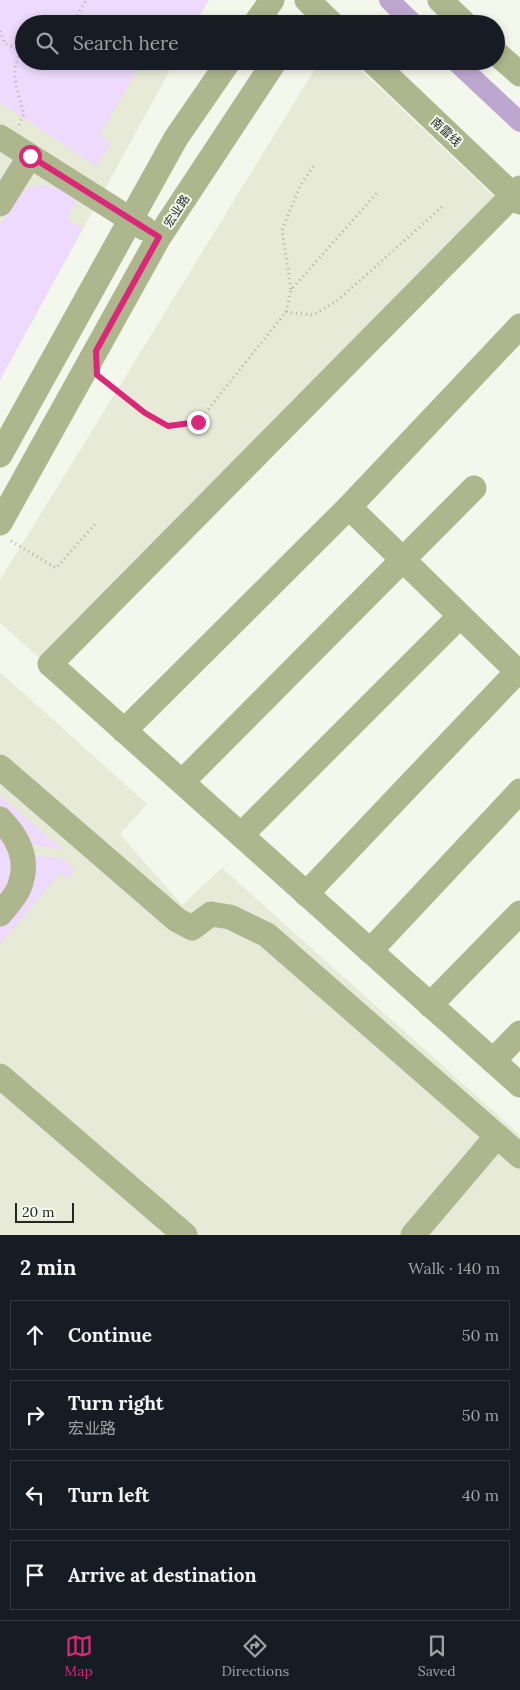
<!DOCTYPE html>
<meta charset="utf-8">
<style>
body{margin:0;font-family:Lora,"Noto Sans SC",serif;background:#20242c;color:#f1f3f6}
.scale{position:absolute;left:15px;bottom:12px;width:59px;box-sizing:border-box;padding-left:5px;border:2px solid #252622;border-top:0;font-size:14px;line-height:18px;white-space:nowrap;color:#252622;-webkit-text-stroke:4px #f4f7eb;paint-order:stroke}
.stop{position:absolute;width:15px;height:15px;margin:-11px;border:4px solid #db2777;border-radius:50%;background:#fff}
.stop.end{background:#db2777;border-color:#fff;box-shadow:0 1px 5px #0008}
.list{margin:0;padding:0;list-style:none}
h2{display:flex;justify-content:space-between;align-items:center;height:65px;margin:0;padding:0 20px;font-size:21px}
h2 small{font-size:16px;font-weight:400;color:#9ea1a6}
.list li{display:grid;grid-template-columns:32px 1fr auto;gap:15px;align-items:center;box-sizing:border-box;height:70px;margin:0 10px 10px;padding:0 10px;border:1px solid #363941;border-radius:0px}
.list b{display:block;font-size:19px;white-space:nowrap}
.list p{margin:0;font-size:16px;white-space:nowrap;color:#9ea1a6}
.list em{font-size:16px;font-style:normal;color:#9ea1a6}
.icon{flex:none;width:28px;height:28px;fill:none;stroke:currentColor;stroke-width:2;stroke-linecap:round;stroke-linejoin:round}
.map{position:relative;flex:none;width:520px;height:1235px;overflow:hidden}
.search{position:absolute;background:#171b24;box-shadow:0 2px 8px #0003;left:15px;right:15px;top:15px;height:55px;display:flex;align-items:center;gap:12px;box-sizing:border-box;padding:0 18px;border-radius:28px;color:#9ea1a6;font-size:19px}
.sheet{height:385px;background:#171b24}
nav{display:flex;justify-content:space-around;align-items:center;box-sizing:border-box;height:70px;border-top:1px solid #363941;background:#171b24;font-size:14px;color:#9ea1a6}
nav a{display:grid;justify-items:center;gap:2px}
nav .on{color:#db2777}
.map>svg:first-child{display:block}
.built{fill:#e6ead7}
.green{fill:#eddafd}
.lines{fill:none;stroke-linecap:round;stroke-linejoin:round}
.canal{stroke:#bda7d0;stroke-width:20}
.path{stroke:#afb1a8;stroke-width:3;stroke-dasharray:1 4;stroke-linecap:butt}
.minor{stroke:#aeb68e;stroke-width:25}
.route{stroke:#db2777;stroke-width:6}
.labels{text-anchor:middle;stroke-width:4;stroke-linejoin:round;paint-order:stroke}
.street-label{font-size:12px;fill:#252622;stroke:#f4f7eb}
</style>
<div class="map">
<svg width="520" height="1235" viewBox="0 0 520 1235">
<rect width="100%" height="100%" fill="#f4f7eb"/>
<g class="built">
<path d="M0 0H209L195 24H24V61H175L0 380Z"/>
<path d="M320 61H351L503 205 43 661 0 623V580Z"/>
<path d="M0 672 147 804 120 834 182 905 222 868 520 1135V1235H0Z"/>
</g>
<g class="green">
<path d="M0 0H208L194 24H24V61H142L100 134 110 144 96 166 0 103Z"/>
<path d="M38 185 55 187 78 196 67 220 83 228 0 380V225L23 190Z"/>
<path d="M0 796 63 850 30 844 34 855 63 859 74 869 68 879 60 873 0 944Z"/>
</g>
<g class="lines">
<g class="canal">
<path d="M389 0 414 24"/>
<path d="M455 61 520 122"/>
</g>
<g class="path">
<path d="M65 24 77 16 86 0"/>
<path d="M0 31 5 44 22 50"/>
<path d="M19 125 24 114C18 92 7 68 24 49"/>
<path d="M291 289 282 230 300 186 314 165"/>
<path d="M286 312 313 315 337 301 443 206"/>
<path d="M104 381 145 413 168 426 198 422 286 312 291 290 377 193"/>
<path d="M11 541 56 568 97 522"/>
</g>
<g class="minor">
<path d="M307 0 332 24"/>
<path d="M440 0 465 24"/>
<path d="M255 24 272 0"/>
<path d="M496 53 520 74"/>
<path d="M372 61 520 202"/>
<path d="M0 137 144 228"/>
<path d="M520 188 50 664 520 1085"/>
<path d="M0 204 30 156"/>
<path d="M0 455 176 138 229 61"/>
<path d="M349 507 520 674"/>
<path d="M0 523 159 237 275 61"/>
<path d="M124 731 349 507 520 326"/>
<path d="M0 767 177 920 192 928 211 914 230 917 267 935 520 1156"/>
<path d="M182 782 474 488"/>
<path d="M0 819C19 838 30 861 19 888 15 897 7 906 0 914"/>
<path d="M241 835 460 616"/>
<path d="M306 894 517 672"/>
<path d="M370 951 520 791"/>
<path d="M430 1005 520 913"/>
<path d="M493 1061 520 1033"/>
<path d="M0 1076 185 1235"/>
<path d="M413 1235 497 1136"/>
</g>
</g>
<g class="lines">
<path class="route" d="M30 156 159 237 96 351 97 375 145 413 168 426 198 422"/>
</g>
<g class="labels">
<g class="street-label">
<text transform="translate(446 132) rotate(43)" y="4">南雷线</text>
<text transform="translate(177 211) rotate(-57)" y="4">宏业路</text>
</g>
</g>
</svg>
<div class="scale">20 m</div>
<div class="stop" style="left:30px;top:156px"></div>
<div class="stop end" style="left:198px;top:422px"></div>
<div class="search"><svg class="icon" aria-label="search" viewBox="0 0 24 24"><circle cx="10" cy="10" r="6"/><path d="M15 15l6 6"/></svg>Search here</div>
</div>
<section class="sheet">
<h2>2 min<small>Walk · 140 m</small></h2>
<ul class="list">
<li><svg class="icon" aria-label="ahead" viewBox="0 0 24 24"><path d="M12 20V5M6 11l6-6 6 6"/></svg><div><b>Continue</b></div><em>50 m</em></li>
<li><svg class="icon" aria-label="right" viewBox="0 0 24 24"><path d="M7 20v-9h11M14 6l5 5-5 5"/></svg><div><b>Turn right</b><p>宏业路</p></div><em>50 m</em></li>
<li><svg class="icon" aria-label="left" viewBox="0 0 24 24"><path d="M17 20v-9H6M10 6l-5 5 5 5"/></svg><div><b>Turn left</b></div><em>40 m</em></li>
<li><svg class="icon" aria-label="arrive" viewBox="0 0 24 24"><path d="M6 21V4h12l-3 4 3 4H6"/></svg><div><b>Arrive at destination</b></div></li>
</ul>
</section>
<nav>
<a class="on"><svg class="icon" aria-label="map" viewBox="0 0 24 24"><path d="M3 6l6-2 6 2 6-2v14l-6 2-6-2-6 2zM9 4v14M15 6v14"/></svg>Map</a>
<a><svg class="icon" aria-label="directions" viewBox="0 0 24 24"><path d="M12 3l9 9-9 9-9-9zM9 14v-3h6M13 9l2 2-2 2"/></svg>Directions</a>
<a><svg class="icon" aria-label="saved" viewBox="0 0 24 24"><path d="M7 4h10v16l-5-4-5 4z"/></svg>Saved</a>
</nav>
